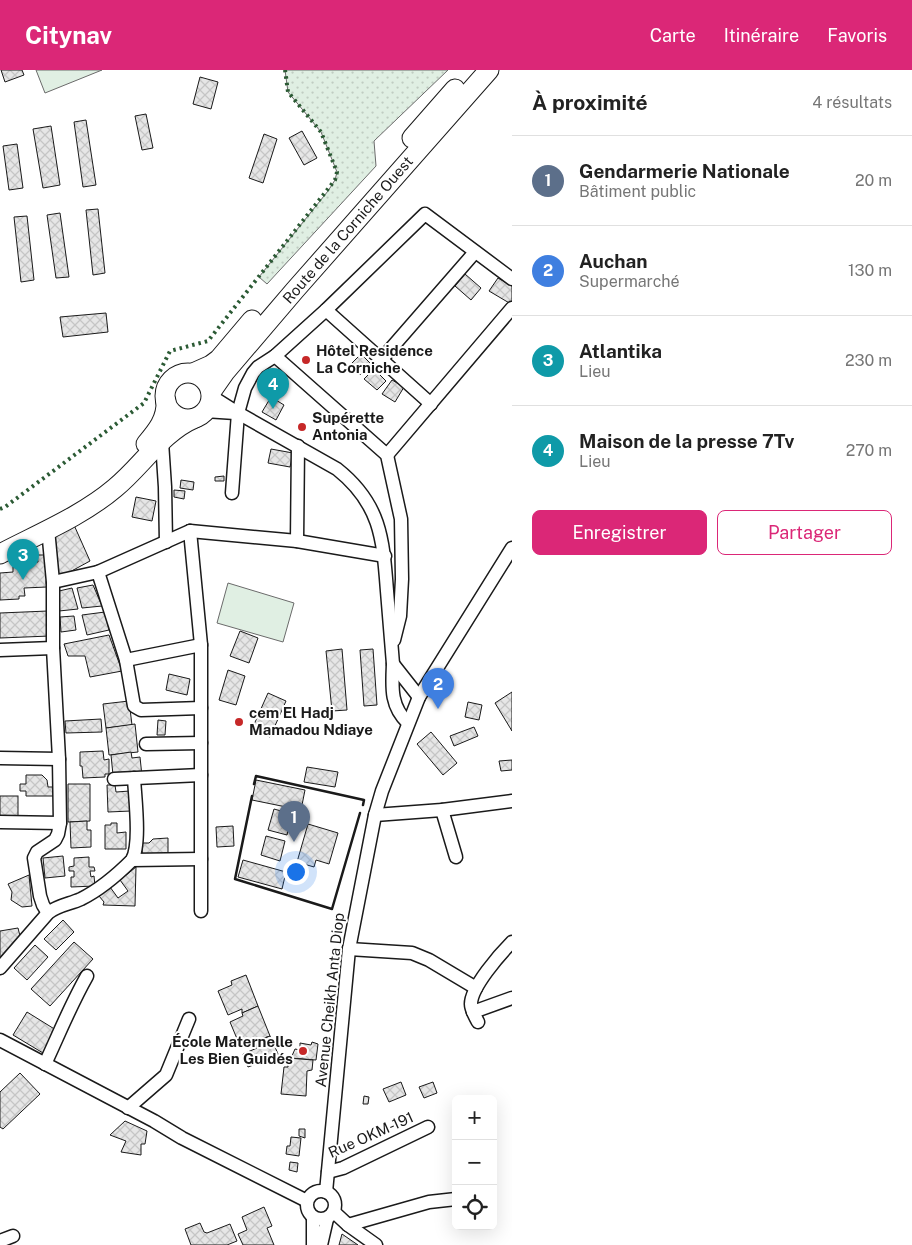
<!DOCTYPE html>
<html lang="fr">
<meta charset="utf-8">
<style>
body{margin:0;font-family:"Public Sans",sans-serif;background:#f2f2f2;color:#222}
.controls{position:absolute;right:15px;bottom:15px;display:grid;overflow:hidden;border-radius:8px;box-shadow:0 5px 20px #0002}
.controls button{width:45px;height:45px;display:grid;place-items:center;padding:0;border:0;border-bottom:1px solid #e0e0e0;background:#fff;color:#222;font:25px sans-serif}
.you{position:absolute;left:295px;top:801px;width:18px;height:18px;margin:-12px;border:4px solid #fff;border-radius:50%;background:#1a73e8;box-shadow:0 0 0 8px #1a73e833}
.badge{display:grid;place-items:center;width:32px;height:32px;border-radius:50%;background:#db2777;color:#fff;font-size:16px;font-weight:700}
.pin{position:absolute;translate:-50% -41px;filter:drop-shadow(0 1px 2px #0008)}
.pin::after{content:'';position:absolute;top:26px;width:18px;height:15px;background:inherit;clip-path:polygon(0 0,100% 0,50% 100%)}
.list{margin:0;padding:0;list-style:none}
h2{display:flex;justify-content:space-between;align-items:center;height:65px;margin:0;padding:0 20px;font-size:21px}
h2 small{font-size:16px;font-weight:400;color:#767676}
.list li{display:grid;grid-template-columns:32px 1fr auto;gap:15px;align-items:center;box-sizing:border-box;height:90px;padding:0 20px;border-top:1px solid #e0e0e0}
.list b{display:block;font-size:19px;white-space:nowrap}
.list p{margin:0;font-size:16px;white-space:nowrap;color:#767676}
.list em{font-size:16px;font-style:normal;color:#767676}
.actions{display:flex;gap:10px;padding:15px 20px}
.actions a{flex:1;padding:11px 0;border:1px solid #db2777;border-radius:8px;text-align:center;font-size:18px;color:#db2777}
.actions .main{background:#db2777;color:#fff}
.icon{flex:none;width:28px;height:28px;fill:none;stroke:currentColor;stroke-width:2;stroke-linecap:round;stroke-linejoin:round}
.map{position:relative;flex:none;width:512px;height:1175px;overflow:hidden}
header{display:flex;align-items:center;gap:30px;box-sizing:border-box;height:70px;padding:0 25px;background:#db2777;color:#fff}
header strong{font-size:24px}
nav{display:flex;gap:28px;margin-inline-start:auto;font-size:18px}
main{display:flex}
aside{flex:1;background:#fff}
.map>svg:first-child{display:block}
.grass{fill:url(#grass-dots);stroke:#6a6a6a}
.park{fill:#e0efe3;stroke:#6a6a6a}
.building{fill:url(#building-cross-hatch);stroke:#1a1a1a}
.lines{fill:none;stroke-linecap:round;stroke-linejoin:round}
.minor-casing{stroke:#1a1a1a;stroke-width:15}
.highway-casing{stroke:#1a1a1a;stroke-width:21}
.minor{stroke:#fff;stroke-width:12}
.highway{stroke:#fff;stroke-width:19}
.hedge{stroke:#2b5a34;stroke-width:4;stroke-dasharray:2.5 4;stroke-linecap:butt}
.wall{stroke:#1a1a1a;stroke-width:2.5}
.poi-dot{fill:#c62828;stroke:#fff;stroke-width:2}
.labels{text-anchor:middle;stroke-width:4;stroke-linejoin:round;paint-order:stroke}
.street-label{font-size:15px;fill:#1a1a1a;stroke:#fff}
.poi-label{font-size:15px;font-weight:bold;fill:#1a1a1a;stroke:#fff;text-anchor:start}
</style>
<header>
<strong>Citynav</strong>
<nav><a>Carte</a><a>Itinéraire</a><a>Favoris</a></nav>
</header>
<main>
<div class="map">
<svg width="512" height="1175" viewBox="0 0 512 1175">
<defs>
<pattern id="grass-dots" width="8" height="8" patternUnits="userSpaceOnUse" patternTransform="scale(1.25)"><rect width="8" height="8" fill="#e0efe3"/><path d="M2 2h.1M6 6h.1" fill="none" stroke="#c0ccc2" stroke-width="1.8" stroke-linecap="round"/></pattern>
<pattern id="building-cross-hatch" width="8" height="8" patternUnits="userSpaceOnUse" patternTransform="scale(1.25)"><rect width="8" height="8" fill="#e6e6e6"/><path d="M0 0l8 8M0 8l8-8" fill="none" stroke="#c5c5c5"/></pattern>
</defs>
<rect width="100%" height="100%" fill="#fff"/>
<path class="grass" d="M285 0H448L374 71 376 96 267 214 259 207 328 121 335 110 337 102 321 62 288 22Z"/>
<g class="park">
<path d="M36 0H102L45 23Z"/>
<path d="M228 513 294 533 283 572 217 553Z"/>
</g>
<g class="building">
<path d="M1 0H22L24 5 5 12Z"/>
<path d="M200 7 218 12 211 39 193 34Z"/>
<path d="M146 44 153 78 142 80 135 46Z"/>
<path d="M86 50 96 115 83 117 74 52Z"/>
<path d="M51 56 60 115 43 118 33 59Z"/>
<path d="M302 61 317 88 304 95 289 68Z"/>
<path d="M264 64 277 69 263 113 249 108Z"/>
<path d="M17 74 23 118 9 120 3 76Z"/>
<path d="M98 139 105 203 93 205 86 140Z"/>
<path d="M60 143 69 207 56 208 47 145Z"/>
<path d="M27 146 34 210 21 212 14 147Z"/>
<path d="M465 204 481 218 471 230 455 216Z"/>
<path d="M498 208 512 216V232L511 234 489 221Z"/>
<path d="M106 243 108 262 63 267 60 247Z"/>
<path d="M361 284 371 294 360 305 350 295Z"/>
<path d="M374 299 386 311 377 320 364 309Z"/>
<path d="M392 310 404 317 395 332 382 324Z"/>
<path d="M271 327 284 335 276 350 262 342Z"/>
<path d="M271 379 293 383 290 397 268 393Z"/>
<path d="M224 406V411H215V407Z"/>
<path d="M181 410 194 412 193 420 180 418Z"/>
<path d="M174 420 185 421 184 429 174 427Z"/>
<path d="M136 427 156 431 152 451 132 447Z"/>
<path d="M74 455 90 491 66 504 57 503 53 467Z"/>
<path d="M37 485H46L47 517 24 518 25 526H19V529L0 530V503L13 502V497H31V492H38Z"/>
<path d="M93 515 102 536 82 538 77 518Z"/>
<path d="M72 518 78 539 59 541V521Z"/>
<path d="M48 541 50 566 0 568V543Z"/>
<path d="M105 542 109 560 87 565 82 545Z"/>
<path d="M74 546 76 560 61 562 60 547Z"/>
<path d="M240 561 258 568 249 593 230 586Z"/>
<path d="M109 565 122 601 90 607 85 586H68L64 574Z"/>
<path d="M342 579 347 640 332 641 326 581Z"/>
<path d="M373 579 377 635 364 636 360 580Z"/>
<path d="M228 600 245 606 236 635 219 630Z"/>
<path d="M169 604 190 609 187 625 166 620Z"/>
<path d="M512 622V661L495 633Z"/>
<path d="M268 623 286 631 270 667 252 659Z"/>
<path d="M129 631 132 655 106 658 103 634Z"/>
<path d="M468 632 482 635 479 650 465 647Z"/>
<path d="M101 649 102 662 66 663 65 651Z"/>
<path d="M158 650 166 651 165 665H157Z"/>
<path d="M135 654 138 682 109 685 106 658Z"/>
<path d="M474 657 478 666 454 676 450 666Z"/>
<path d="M431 662 457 693 443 705 417 674Z"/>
<path d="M103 681 104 690 109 689V704H105V707L83 708 82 696H80V682Z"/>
<path d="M131 682 132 688 140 687 142 706 113 705 111 685Z"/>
<path d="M512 690V700L501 701 499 691Z"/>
<path d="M307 697 338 702 335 717 304 712Z"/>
<path d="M26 705H42L47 710 48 717H56L55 726H26V721H20V714H26Z"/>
<path d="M256 710 305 720 301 740 252 730Z"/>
<path d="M68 714H90V751L68 752Z"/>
<path d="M107 715H115L116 722 130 721 131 741 108 742Z"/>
<rect x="0" y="726" width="18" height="25"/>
<path d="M274 739 292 744 287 765 268 760Z"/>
<path d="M87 751V760H91V777L71 778 70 752Z"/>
<path d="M111 753H117V763L126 762V779H105V755H111Z"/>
<path d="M308 754 338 763 329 794 316 790 314 797 297 792Z"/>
<path d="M233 756 234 776 217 777 216 757Z"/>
<path d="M266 766 285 771 280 791 261 785Z"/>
<path d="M168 768V788H143L141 773H149L153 769Z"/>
<path d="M63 786 65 806 45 808 43 788Z"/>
<path d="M89 787V797H94L95 801H90L91 807 94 806 95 816 71 817V807H74V801H69V797L74 796V788Z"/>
<path d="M243 790 286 802 282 819 238 807Z"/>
<path d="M136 797 135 836 103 835 104 832 99 826 110 817 118 828 128 821 120 810Z"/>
<path d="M29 805 32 836 22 837 11 830 12 822 8 814Z"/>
<path d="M63 850 74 862 56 880 44 869Z"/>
<path d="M18 858 21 870 0 892V861Z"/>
<path d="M74 872 93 889 50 936 31 919Z"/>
<path d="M35 875 48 887 27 910 14 898Z"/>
<path d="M246 905 258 936 242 943V939L228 945 218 921 232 915 231 911Z"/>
<path d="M258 936 270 966 240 976 230 952 243 946 242 943Z"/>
<path d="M27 942 56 960 43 983 13 965Z"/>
<path d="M270 966 279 986 264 993 261 987 255 990 256 994 248 997 243 984 257 978 255 972Z"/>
<path d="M312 972 318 974 316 990 291 988 295 979 300 980V973L311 975Z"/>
<path d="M288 988 313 990 312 1000 307 1001 306 1026 281 1024 284 997H288Z"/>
<path d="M20 1003 40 1024 3 1059 0 1057V1022Z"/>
<path d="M401 1012 406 1025 389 1032 383 1019Z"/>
<path d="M433 1012 437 1023 424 1028 419 1017Z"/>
<path d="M364 1026 369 1027 368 1034H363Z"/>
<path d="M125 1051 147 1061 145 1074H141V1085L121 1082 126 1071 110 1065Z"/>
<path d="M299 1059H305V1068L299 1066Z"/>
<path d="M291 1067 301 1068 299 1086 286 1084 287 1076H290Z"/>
<path d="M290 1092 298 1093 297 1102 289 1100Z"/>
<path d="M264 1137 272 1156 267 1158 274 1175H243L238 1164 247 1160 242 1147Z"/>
<path d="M200 1153 204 1162 207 1163 230 1154 237 1171 227 1175H191L185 1159Z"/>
<path d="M342 1164 358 1175H339Z"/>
</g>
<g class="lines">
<defs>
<g id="minor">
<path d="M326 240 431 334"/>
<path d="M275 286 387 385 401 449 402 509 400 546 394 570"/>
<path d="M381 290 475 182"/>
<path d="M211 326 238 343 337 399C381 434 383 469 387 521 389 546 391 570 393 594 392 617 390 636 408 653"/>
<path d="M205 341 235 343"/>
<path d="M162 372 165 417 166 472"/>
<path d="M387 385 512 238"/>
<path d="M232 423 238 343 245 318 253 303 258 297 275 286 326 240 425 144 512 209"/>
<path d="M190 461 201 575V841"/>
<path d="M297 471 298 376"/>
<path d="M98 502 126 590 134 636 141 640 201 638"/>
<path d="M53 512 98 502 190 461 297 471 385 486"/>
<path d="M0 580 53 578"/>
<path d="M126 590 201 575"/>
<path d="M393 594 419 627"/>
<path d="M146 674 201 673"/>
<path d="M0 688 59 689"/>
<path d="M114 709 201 705"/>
<path d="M442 740 456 787"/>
<path d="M375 745 442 740 512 731"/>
<path d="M0 752 60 753"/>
<path d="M132 790 201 789"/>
<path d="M48 843 43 835 40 826 34 788 37 782 55 770 58 764 60 753 59 689 53 578V512L48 459"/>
<path d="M349 879 412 883 429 890 476 918"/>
<path d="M0 898 48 843C58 835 70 834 81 829 99 820 118 804 132 790 141 774 135 728 134 708"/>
<path d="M473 942 512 928"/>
<path d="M478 952C475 946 471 940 471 934 471 917 500 884 512 872"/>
<path d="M0 970 154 1051 182 1068 307 1131"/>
<path d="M45 994C59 964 71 934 87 906"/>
<path d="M128 1038 166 1005 189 949"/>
<path d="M328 1102 343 1098 428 1057"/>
<circle cx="321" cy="1135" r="14"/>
<path d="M326 1122 349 879 375 745 382 721 419 627 512 478"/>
<path d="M334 1142 348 1155 376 1175"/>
<path d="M313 1148V1175"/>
<path d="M348 1155 429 1132 456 1129"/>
<path d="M0 1171 13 1166"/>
<path d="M321 1175 327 1149"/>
</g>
<g id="highway">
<path d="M412 68 455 19"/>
<path d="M193 303 211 295 219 289 252 250"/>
<circle cx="188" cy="326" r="23"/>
<path d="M211 322 225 302 295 220 489 0"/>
<path d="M146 374C157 361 167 349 166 331"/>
<path d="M0 484C38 464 82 446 115 418 142 396 162 362 195 348"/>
</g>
</defs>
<use href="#minor" class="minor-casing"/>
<use href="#highway" class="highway-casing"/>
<use href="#minor" class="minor"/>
<use href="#highway" class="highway"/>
<path class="hedge" d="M0 439 5 437 144 333 170 281 208 271 335 110 337 102 321 62 288 22 285 0"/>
<g class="wall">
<path d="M254 714 256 706 364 730 363 735"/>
<path d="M252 726 235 809 332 839 360 743"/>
</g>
</g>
<g class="poi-dot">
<circle cx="306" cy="290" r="5"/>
<circle cx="302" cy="357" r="5"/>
<circle cx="239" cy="652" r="5"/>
<circle cx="303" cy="981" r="5"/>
</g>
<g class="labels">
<g class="street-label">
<text transform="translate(348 160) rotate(-49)" y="5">Route de la Corniche Ouest</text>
<text transform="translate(330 930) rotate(-84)" y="5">Avenue Cheikh Anta Diop</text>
<text transform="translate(371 1065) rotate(-24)" y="5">Rue OKM-191</text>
</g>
<g class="poi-label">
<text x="316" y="286">Hôtel Residence<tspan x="316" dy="17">La Corniche</tspan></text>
<text x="312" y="353">Supérette<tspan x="312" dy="17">Antonia</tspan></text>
<text x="249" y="648">cem El Hadj<tspan x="249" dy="17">Mamadou Ndiaye</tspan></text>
<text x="293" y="977" text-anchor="end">École Maternelle<tspan x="293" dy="17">Les Bien Guidés</tspan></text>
</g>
</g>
</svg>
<div class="controls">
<button>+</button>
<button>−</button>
<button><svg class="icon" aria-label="locate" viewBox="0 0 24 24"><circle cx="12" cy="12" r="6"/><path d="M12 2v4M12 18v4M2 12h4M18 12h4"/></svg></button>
</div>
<div class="you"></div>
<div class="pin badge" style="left:294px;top:772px;background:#5c6f8a">1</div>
<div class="pin badge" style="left:438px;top:639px;background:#3f7fe0">2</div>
<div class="pin badge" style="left:23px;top:510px;background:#0f9aa8">3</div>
<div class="pin badge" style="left:273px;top:339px;background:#0f9aa8">4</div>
</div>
<aside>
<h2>À proximité<small>4 résultats</small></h2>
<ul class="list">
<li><span class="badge" style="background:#5c6f8a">1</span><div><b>Gendarmerie Nationale</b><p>Bâtiment public</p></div><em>20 m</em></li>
<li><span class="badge" style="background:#3f7fe0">2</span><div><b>Auchan</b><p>Supermarché</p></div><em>130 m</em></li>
<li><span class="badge" style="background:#0f9aa8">3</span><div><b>Atlantika</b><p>Lieu</p></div><em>230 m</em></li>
<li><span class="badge" style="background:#0f9aa8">4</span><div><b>Maison de la presse 7Tv</b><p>Lieu</p></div><em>270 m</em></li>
</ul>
<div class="actions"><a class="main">Enregistrer</a><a>Partager</a></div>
</aside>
</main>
